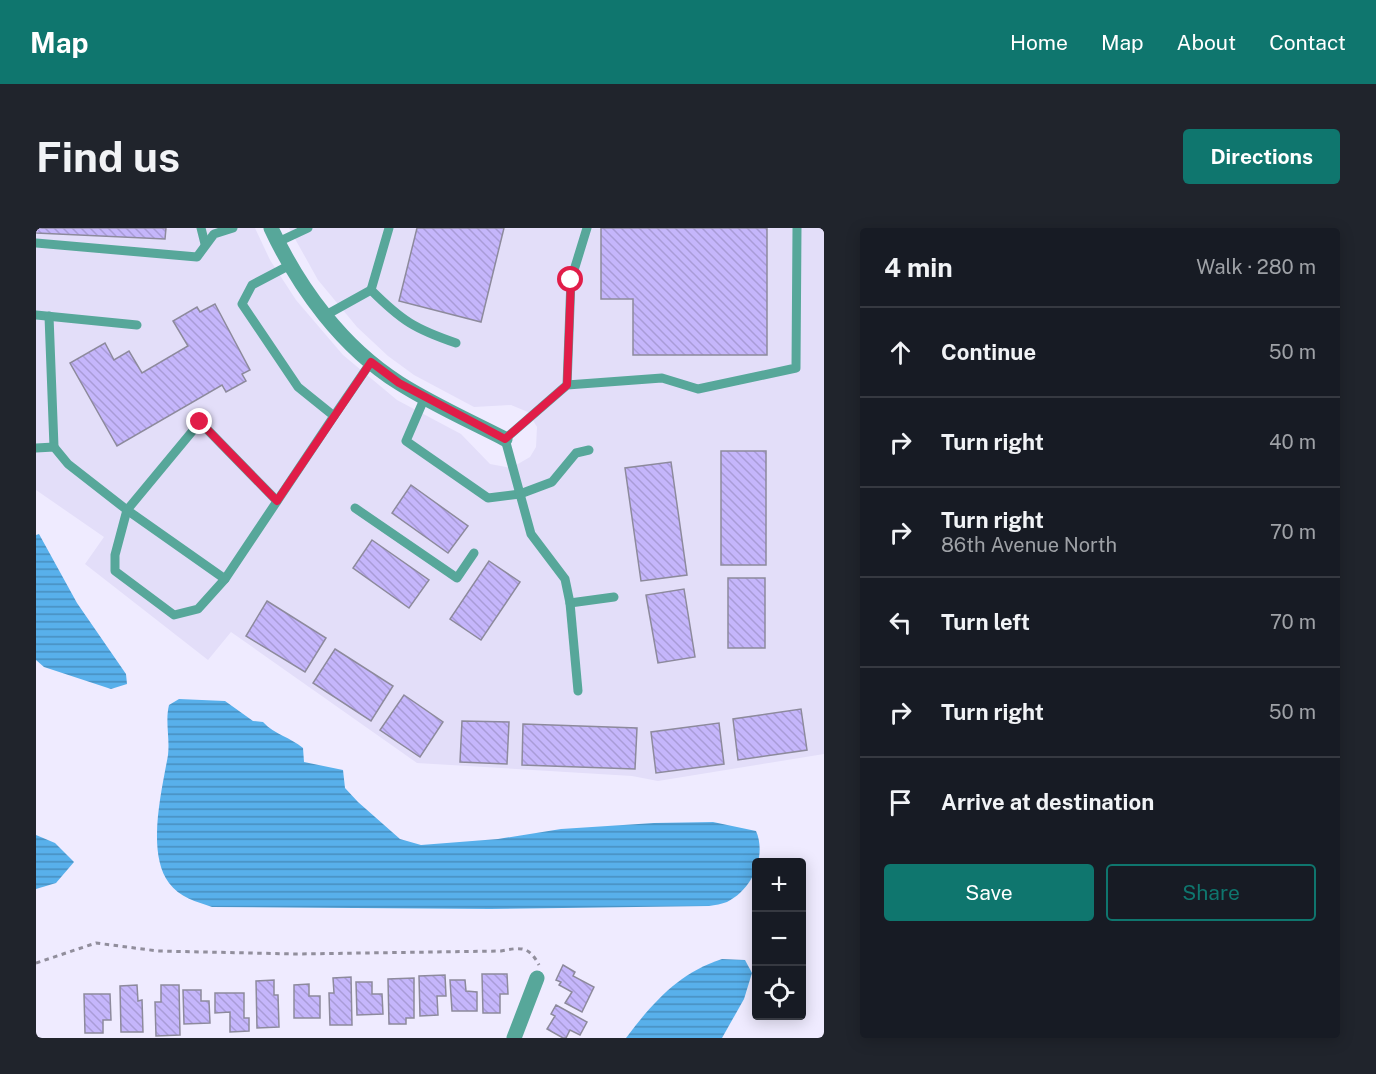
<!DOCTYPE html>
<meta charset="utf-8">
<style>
body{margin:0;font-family:"Public Sans",sans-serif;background:#20242c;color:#f1f3f6}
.controls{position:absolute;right:18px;bottom:18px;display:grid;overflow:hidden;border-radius:6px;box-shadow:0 3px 15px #0003}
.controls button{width:54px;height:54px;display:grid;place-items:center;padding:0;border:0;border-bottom:2px solid #363941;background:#171b24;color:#f1f3f6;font:30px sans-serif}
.stop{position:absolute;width:18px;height:18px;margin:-14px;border:4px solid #e11d48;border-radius:50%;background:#fff}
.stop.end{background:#e11d48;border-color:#fff;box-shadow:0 2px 6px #0008}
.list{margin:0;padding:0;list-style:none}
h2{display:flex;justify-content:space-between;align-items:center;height:78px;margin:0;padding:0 24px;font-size:26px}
h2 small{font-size:20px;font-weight:400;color:#9ea1a6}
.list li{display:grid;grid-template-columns:39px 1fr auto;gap:18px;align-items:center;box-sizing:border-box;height:90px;padding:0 24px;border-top:2px solid #363941}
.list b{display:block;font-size:22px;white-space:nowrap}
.list p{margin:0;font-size:20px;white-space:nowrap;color:#9ea1a6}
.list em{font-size:20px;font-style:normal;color:#9ea1a6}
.actions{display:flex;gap:12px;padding:18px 24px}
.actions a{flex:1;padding:14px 0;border:2px solid #0f766e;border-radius:6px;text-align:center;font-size:21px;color:#0f766e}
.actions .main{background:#0f766e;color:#fff}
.icon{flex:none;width:33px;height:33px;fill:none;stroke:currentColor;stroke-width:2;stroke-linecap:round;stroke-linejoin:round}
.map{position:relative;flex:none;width:788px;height:810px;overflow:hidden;border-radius:6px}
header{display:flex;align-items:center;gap:36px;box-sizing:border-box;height:84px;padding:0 30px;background:#0f766e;color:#fff}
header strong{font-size:28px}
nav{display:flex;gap:33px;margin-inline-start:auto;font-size:21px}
.intro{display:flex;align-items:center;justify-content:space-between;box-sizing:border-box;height:144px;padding:0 36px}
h1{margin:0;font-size:42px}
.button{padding:15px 27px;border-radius:6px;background:#0f766e;color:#fff;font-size:21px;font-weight:700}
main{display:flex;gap:36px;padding:0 36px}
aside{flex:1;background:#171b24;border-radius:6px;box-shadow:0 3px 15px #0003}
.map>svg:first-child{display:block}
.built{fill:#e3def9}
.water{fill:url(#water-rules)}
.building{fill:url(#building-back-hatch);stroke:#8d8a9c;stroke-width:1.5}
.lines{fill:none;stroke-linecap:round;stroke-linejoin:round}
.path{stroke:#918e9c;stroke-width:3;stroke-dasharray:4.5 4.5;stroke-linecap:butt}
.lane{stroke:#57a79a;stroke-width:9}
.street{stroke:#57a79a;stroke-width:15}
.route{stroke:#e11d48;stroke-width:8}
</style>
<header>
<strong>Map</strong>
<nav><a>Home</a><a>Map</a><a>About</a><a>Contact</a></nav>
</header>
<div class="intro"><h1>Find us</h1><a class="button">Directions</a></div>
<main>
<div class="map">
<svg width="788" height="810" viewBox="0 0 788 810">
<defs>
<pattern id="water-rules" width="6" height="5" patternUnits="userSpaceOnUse" patternTransform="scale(1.5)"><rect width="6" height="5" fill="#58b0eb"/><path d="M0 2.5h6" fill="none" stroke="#488ebe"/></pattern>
<pattern id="building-back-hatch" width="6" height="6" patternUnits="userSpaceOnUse" patternTransform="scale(1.5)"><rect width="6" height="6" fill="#c5b6fb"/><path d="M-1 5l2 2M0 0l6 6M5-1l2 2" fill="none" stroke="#a99cd7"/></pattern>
</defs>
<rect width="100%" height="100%" fill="#efebff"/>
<path class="built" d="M0 0H219L234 32 260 72 307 127 361 172 425 206 454 236 475 240 494 229 500 219 501 199 492 184 475 177 438 179 378 147 352 128 321 99 282 52 253 0H788V526L622 553 596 548 381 535 195 404 172 432 49 336 68 309 0 262Z"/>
<g class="water">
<path d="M3 306 41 375 90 446 91 456 75 461 8 439 0 432V307Z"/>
<path d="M143 471 189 473 217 493 227 494C239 507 254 509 267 520L268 534 307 542 309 560 322 574 364 611 385 617 462 611 525 601 618 595 677 594 720 603C731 628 716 662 691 674 686 676 679 677 673 678L454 681 176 679C161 674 143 669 133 655 110 624 126 562 132 527 134 510 129 493 133 477Z"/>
<path d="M0 607 19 615 38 634 20 655 0 661Z"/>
<path d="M686 731 709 732 716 745 708 771 686 810H590C617 774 643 745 686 731Z"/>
</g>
<g class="building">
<path d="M0 0H130L129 11 0 5Z"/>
<path d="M381 0H468L445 94 363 73Z"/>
<path d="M565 0H731V127H597V71H565Z"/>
<path d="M179 76 214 142 206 146 210 153 190 164 186 157 81 218 34 135 69 115 78 132 93 123 106 145 152 118 137 93 161 79 164 84Z"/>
<rect x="685" y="223" width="45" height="114"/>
<path d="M635 234 651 347 605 353 589 240Z"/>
<path d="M375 257 432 298 412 325 356 285Z"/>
<path d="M336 312 393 352 373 380 317 340Z"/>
<path d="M453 333 484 354 445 412 414 391Z"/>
<rect x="692" y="350" width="37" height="70"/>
<path d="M648 361 659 429 622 435 610 367Z"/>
<path d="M231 373 290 410 269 444 210 408Z"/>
<path d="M299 421 357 458 335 493 277 455Z"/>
<path d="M368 467 407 494 384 529 344 502Z"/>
<path d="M765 481 771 522 702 532 697 491Z"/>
<path d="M426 493 473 494 471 536 424 534Z"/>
<path d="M683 495 688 536 620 545 615 504Z"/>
<path d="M487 496 601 500 599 541 486 537Z"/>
<path d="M527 737 539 744 537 748 558 759 546 784 529 775 536 764 523 757 525 754 520 752Z"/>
<path d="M446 746H471L472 766H464V785H447Z"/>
<path d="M409 747 410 768H401L402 787 384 788 383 748Z"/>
<path d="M315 749 316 797H294L293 765H298L297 750Z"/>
<path d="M378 750V790H370V796H353L352 751Z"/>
<path d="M238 752V767H242L243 799 221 800 220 753Z"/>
<path d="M414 752H429L430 763 441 764V783H416Z"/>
<path d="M320 754H336V766H346L347 786 321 787Z"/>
<path d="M273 756V768H284V790H258V757Z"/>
<path d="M101 757 102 773 106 772 107 804H85L84 758Z"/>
<path d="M125 757H143L144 807 120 808 119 774H125Z"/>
<path d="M147 762H165V773H173L174 795 148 796Z"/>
<path d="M179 765H208V790H213V803L194 804V784L179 785Z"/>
<path d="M48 766H74L75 792H67V805H49Z"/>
<path d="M520 777 551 794 544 807 534 802 530 810H527L511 801 519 788 515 786Z"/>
</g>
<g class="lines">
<path class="path" d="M0 735 60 715 122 723 260 726 465 723C485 719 493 718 503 737"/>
<g class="lane">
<path d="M165 0 169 16"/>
<path d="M353 0 335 62C366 93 379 101 420 115"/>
<path d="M242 14 272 0"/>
<path d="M0 15 161 29 178 6 197 0"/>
<path d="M254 37 216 57 206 76 262 159 298 188 335 134"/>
<path d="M0 87 101 97"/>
<path d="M290 87 335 62"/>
<path d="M13 88 18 219"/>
<path d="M531 157 535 52 551 0"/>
<path d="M389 169 370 213 452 270 484 266 495 306 529 351 534 375 578 369"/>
<path d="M0 220 18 219 32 236 91 282 79 327V343L138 387 162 381 189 351 298 188"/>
<path d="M553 222 540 225 516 254 484 266 469 211 531 157 626 150 662 161 760 140 761 0"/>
<path d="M319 280 421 350 438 325"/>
<path d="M189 351 91 282 164 194 241 273"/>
<path d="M534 375 542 463"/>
</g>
<g class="street">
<path d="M235 0C263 60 306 119 363 155 396 176 434 193 469 211"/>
<path d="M478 810 501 750"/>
</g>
</g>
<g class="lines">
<path class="route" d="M164 194 241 273 335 134 363 155 469 211 531 157 535 52"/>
</g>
</svg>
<div class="controls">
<button>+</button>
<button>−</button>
<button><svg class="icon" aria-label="locate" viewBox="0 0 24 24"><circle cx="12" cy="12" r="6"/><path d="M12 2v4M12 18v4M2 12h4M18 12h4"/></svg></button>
</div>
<div class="stop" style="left:535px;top:52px"></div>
<div class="stop end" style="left:164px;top:194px"></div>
</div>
<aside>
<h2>4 min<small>Walk · 280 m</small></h2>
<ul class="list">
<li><svg class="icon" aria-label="ahead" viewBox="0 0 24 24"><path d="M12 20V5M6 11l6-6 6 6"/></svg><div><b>Continue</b></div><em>50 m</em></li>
<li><svg class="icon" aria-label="right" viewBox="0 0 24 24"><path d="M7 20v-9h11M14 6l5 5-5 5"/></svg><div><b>Turn right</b></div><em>40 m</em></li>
<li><svg class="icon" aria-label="right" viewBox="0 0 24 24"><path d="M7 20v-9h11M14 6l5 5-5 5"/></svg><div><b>Turn right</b><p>86th Avenue North</p></div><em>70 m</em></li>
<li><svg class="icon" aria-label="left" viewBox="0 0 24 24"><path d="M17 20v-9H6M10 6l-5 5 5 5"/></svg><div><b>Turn left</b></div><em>70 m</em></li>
<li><svg class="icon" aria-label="right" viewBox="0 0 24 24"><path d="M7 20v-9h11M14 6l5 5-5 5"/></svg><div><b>Turn right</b></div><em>50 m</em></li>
<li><svg class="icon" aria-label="arrive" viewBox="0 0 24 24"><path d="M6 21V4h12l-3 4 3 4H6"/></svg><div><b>Arrive at destination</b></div></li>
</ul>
<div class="actions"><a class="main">Save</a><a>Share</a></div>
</aside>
</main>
